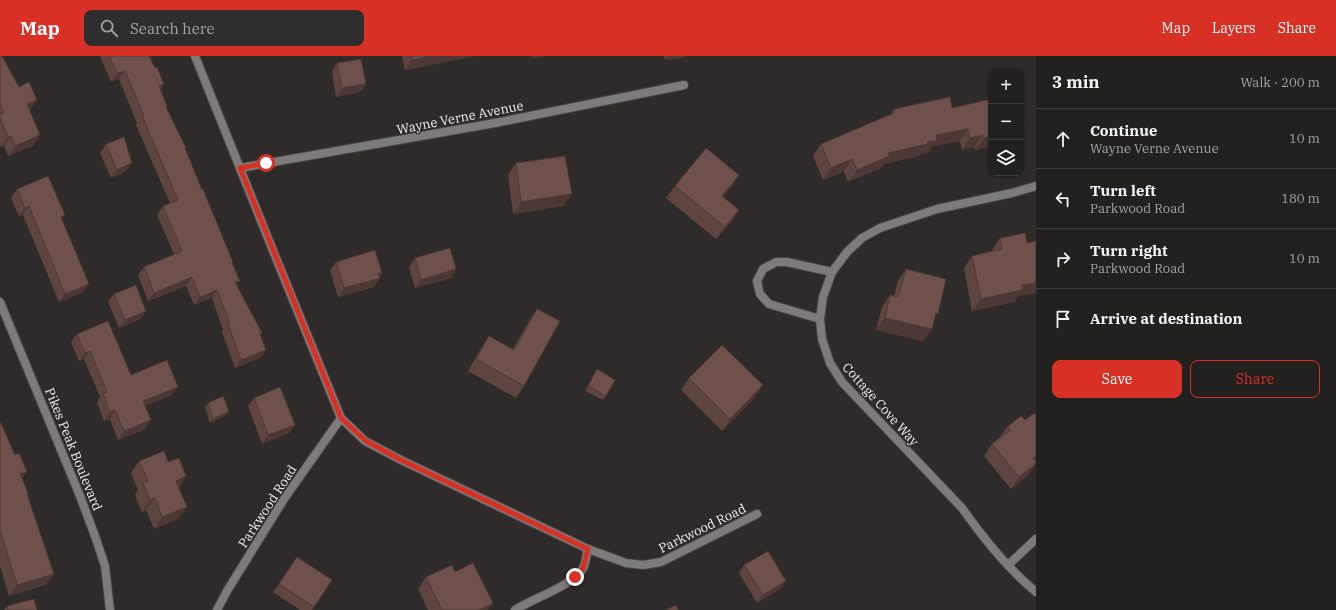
<!DOCTYPE html>
<meta charset="utf-8">
<style>
body{margin:0;font-family:"IBM Plex Serif",serif;background:#2f2d2d;color:#f1f3f6}
.controls{position:absolute;right:12px;top:12px;display:grid;overflow:hidden;border-radius:8px;box-shadow:0 1px 3px #0004}
.controls button{width:36px;height:36px;display:grid;place-items:center;padding:0;border:0;border-bottom:1px solid #403e3e;background:#232020;color:#f1f3f6;font:20px sans-serif}
.stop{position:absolute;width:12px;height:12px;margin:-9px;border:3px solid #d93025;border-radius:50%;background:#fff}
.stop.end{background:#d93025;border-color:#fff;box-shadow:0 1px 4px #0008}
.list{margin:0;padding:0;list-style:none}
h2{display:flex;justify-content:space-between;align-items:center;height:52px;margin:0;padding:0 16px;font-size:17px}
h2 small{font-size:13px;font-weight:400;color:#a3a3a5}
.list li{display:grid;grid-template-columns:26px 1fr auto;gap:12px;align-items:center;box-sizing:border-box;height:60px;padding:0 16px;border-top:1px solid #403e3e}
.list b{display:block;font-size:15px;white-space:nowrap}
.list p{margin:0;font-size:13px;white-space:nowrap;color:#a3a3a5}
.list em{font-size:13px;font-style:normal;color:#a3a3a5}
.actions{display:flex;gap:8px;padding:12px 16px}
.actions a{flex:1;padding:9px 0;border:1px solid #d93025;border-radius:8px;text-align:center;font-size:14px;color:#d93025}
.actions .main{background:#d93025;color:#fff}
.icon{flex:none;width:22px;height:22px;fill:none;stroke:currentColor;stroke-width:2;stroke-linecap:round;stroke-linejoin:round}
.map{position:relative;flex:none;width:1036px;height:554px;overflow:hidden}
header{display:flex;align-items:center;gap:24px;box-sizing:border-box;height:56px;padding:0 20px;background:#d93025;color:#fff}
header strong{font-size:19px}
nav{display:flex;gap:22px;margin-inline-start:auto;font-size:14px}
.search{width:280px;height:36px;background:#2f2d2d;display:flex;align-items:center;gap:10px;box-sizing:border-box;padding:0 14px;border-radius:8px;color:#a3a3a5;font-size:15px}
main{display:flex}
aside{flex:1;background:#232020}
.map>svg:first-child{display:block}
.lines{fill:none;stroke-linecap:round;stroke-linejoin:round}
.minor-casing{stroke:#4a4645;stroke-width:10}
.minor{stroke:#7d7b7b;stroke-width:8}
.wall{fill:#5f4541}
.shaded-wall{fill:#4d3835}
.building{fill:#6e504c;stroke:#4d3835}
.route{stroke:#d93025;stroke-width:5}
.labels{text-anchor:middle;stroke-width:3;stroke-linejoin:round;paint-order:stroke}
.street-label{font-size:13px;fill:#f1eeee;stroke:#2f2b2a}
</style>
<header>
<strong>Map</strong>
<div class="search"><svg class="icon" aria-label="search" viewBox="0 0 24 24"><circle cx="10" cy="10" r="6"/><path d="M15 15l6 6"/></svg>Search here</div>
<nav><a>Map</a><a>Layers</a><a>Share</a></nav>
</header>
<main>
<div class="map">
<svg width="1036" height="554" viewBox="0 0 1036 554">
<rect width="100%" height="100%" fill="#2f2b2a"/>
<g class="lines">
<defs>
<g id="minor">
<path d="M195 0 276 202 341 362 365 385 401 404 588 493 626 507 643 509 661 506 757 458"/>
<path d="M240 112 495 67 684 29"/>
<path d="M1036 130 1012 137 937 153 880 172 862 182 847 196 832 216 823 241 820 263 822 283 830 307 842 326 962 452C983 482 1007 512 1036 536"/>
<path d="M0 246 80 440 95 480 105 510 110 554"/>
<path d="M820 263 769 248 760 238 757 225 763 213 776 206H787L832 216"/>
<path d="M1008 509 1036 483"/>
<path d="M217 554 227 535 284 443 341 362"/>
<path d="M515 554C532 543 571 530 582 514 586 509 586 499 588 493"/>
</g>
</defs>
<use href="#minor" class="minor-casing"/>
<use href="#minor" class="minor"/>
</g>
<g class="wall">
<path d="M0 0 19 31 37 44 29 54 34 89 8 100 4 90 1 91 0 88Z"/>
<path d="M100 0H149L155 12 164 28 160 34 167 50 166 52 186 92 185 93 232 208 237 229 260 279V302L235 312 222 276 223 274 212 242 194 249 186 230 148 245 138 219 144 211 174 198 157 159 163 150 170 147 136 69 137 67 119 23 111 26Z"/>
<path d="M402 0H475L405 14Z"/>
<path d="M664 0H686L684 2 665 4Z"/>
<path d="M337 7 366 28 360 36 336 41 332 16Z"/>
<path d="M991 43V90L975 94 974 91 962 94 960 85 933 90 929 96 921 98 919 100 884 108 881 112 848 126 844 115 823 124 813 100 821 88 890 59 894 53 952 52Z"/>
<path d="M106 88 126 115 111 122 100 97Z"/>
<path d="M516 107 572 138 563 150 513 158 508 119Z"/>
<path d="M739 119 731 131 723 140 731 166 716 183 666 142 675 130Z"/>
<path d="M17 133 62 163 83 236 59 246 23 159 19 160 11 142Z"/>
<path d="M1000 182 1027 187 1036 185V237L1018 240 1014 246 972 255 964 212 972 200 992 196V194Z"/>
<path d="M415 202 456 213 451 222 415 232 409 211Z"/>
<path d="M336 206 382 217 379 221 380 222 374 231 338 241 330 214Z"/>
<path d="M906 213 934 263 932 273 923 285 876 274 882 251 890 239 894 240 898 225Z"/>
<path d="M114 238 140 263 119 272 108 246Z"/>
<path d="M537 253 524 330 516 342 468 315 481 292 489 280 513 293 529 265Z"/>
<path d="M77 278 131 319 172 339 145 350V373L118 384 110 363 104 365 97 346 100 341 84 303 79 305 71 286Z"/>
<path d="M597 313 606 340 603 344 585 335Z"/>
<path d="M689 322 755 341 722 375 681 334Z"/>
<path d="M254 342 295 369 289 377 262 388 248 350Z"/>
<path d="M208 347 226 359 210 367 205 351Z"/>
<path d="M0 365 28 437 27 439 46 529 9 540 0 510Z"/>
<path d="M1008 370 1035 406 1028 419 1011 433 984 400 992 388 999 382Z"/>
<path d="M139 405 168 406 186 420 179 432 187 451 178 463 154 473 146 454 142 456 135 439 138 434 131 417Z"/>
<path d="M297 501 314 551 312 554H300L273 536Z"/>
<path d="M744 509 780 533 757 547 739 517Z"/>
<path d="M455 516 488 554H428L418 533 426 521Z"/>
<path d="M7 550 37 554H4Z"/>
</g>
<g class="shaded-wall">
<path d="M432 0H475L405 14 412 4Z"/>
<path d="M533 0H546L531 3Z"/>
<path d="M668 0H686L684 2 665 4Z"/>
<path d="M125 15 119 23 111 26 117 17Z"/>
<path d="M164 28 158 37 159 30Z"/>
<path d="M366 28 360 36 336 41 342 32Z"/>
<path d="M37 44 30 54 20 58 27 48Z"/>
<path d="M1021 69H1024L1021 73Z"/>
<path d="M968 73 960 85 933 90 929 96 921 98 919 100 884 108 881 112 848 126 857 114 888 97 927 86 936 79Z"/>
<path d="M40 79 34 89 8 100 15 90Z"/>
<path d="M983 79 974 91 962 94 970 82Z"/>
<path d="M11 80 4 90 1 91 8 81Z"/>
<path d="M991 81V90L975 94 984 82Z"/>
<path d="M852 103 844 115 823 124 831 112Z"/>
<path d="M132 107 126 115 111 122 117 114Z"/>
<path d="M739 119 731 131 714 152 722 140Z"/>
<path d="M572 138 563 150 513 158 521 146Z"/>
<path d="M29 150 23 159 19 160 25 152Z"/>
<path d="M739 154 731 166 716 183 725 171Z"/>
<path d="M456 213 451 222 415 232 421 224Z"/>
<path d="M378 217H382L378 223 380 222 374 231 338 241 344 232Z"/>
<path d="M192 221 186 230 148 245 154 237Z"/>
<path d="M1036 227V237L1018 240 1014 246 972 255 981 243 1022 229Z"/>
<path d="M89 228 83 236 59 246 65 238Z"/>
<path d="M217 234 212 242 194 249 200 241Z"/>
<path d="M146 255 140 263 119 272 125 264Z"/>
<path d="M885 262 932 273 923 285 876 274Z"/>
<path d="M266 294 260 302 235 312 241 304Z"/>
<path d="M90 295 84 303 79 305 85 297Z"/>
<path d="M763 329 755 341 722 375 730 363Z"/>
<path d="M178 331 172 339 137 353 143 345Z"/>
<path d="M115 354 110 363 104 365 110 356Z"/>
<path d="M229 355 226 359 210 367 213 363Z"/>
<path d="M151 364 145 373 118 384 124 375Z"/>
<path d="M295 369 289 377 262 388 268 379Z"/>
<path d="M1036 400V405L1025 414 1033 402Z"/>
<path d="M1036 408 1028 419 1011 433 1019 421Z"/>
<path d="M27 416 19 427 20 418Z"/>
<path d="M186 420 178 432 176 425Z"/>
<path d="M155 442 146 454 142 456 150 444Z"/>
<path d="M187 451 178 463 154 473 162 461Z"/>
<path d="M54 518 46 529 9 540 17 529Z"/>
<path d="M786 525 780 533 757 547 763 539Z"/>
<path d="M493 547 488 554H479Z"/>
</g>
<g class="building">
<path d="M0 0H2L19 31 29 26 37 44 27 48 40 79 15 90 11 80 8 81 0 62V59L4 57 0 49Z"/>
<path d="M109 0H149L155 12 157 11 164 28 159 30 167 50 166 51 186 92H185L202 134 203 133 233 206 232 207 240 225 235 226 262 277 260 278 266 294 241 304 228 268 230 267 217 234 200 241 192 221 154 237 144 211 182 195 163 150 178 144 142 60H144L125 15 117 17Z"/>
<path d="M411 0H432L412 4Z"/>
<path d="M361 3 366 28 342 32 337 7Z"/>
<path d="M950 41 952 52 991 43V81L984 82 983 79 970 82 968 73 936 79 937 85 927 86 928 88 888 97 890 100 857 114 852 103 831 112 821 88 894 57V53Z"/>
<path d="M1021 55 1024 69H1021Z"/>
<path d="M124 81 132 107 117 114 106 88Z"/>
<path d="M706 92 739 119 722 140 739 154 725 171 675 130Z"/>
<path d="M565 100 572 138 521 146 516 107Z"/>
<path d="M48 120 65 159 61 161 89 228 65 238 29 150 25 152 17 133Z"/>
<path d="M1025 177 1027 187 1036 185V227L1022 229 1023 234 981 243 972 200 1002 193 1000 182Z"/>
<path d="M450 192 456 213 421 224 415 202Z"/>
<path d="M375 194 382 217H378L380 222 344 232 336 206Z"/>
<path d="M906 213 946 223 938 258 936 257 932 273 885 262 890 239 898 241Z"/>
<path d="M136 229 146 255 125 264 114 238Z"/>
<path d="M537 253 560 265 524 330 476 303 489 280 514 294Z"/>
<path d="M108 265 131 319 167 304 178 331 143 345 151 364 124 375 115 354 110 356 103 338 107 336 90 295 85 297 77 278Z"/>
<path d="M722 289 763 329 730 363 689 322Z"/>
<path d="M597 313 615 324 606 340 588 330Z"/>
<path d="M280 331 295 369 268 379 254 342Z"/>
<path d="M223 340 229 355 213 363 208 347Z"/>
<path d="M1034 357 1036 359V400L1033 402 1036 406V408L1019 421 992 388 1010 374 1008 370 1021 360 1025 364Z"/>
<path d="M0 365 15 399 19 397 27 416 20 418 28 437 27 438 54 518 17 529 0 474Z"/>
<path d="M164 395 168 406 179 402 186 420 176 425 187 451 162 461 155 442 150 444 143 427 148 425 139 405Z"/>
<path d="M768 495 786 525 763 539 744 509Z"/>
<path d="M297 501 332 524 314 551 279 528Z"/>
<path d="M473 507 493 547 479 554H442L426 521 452 509 455 516Z"/>
<path d="M34 543 37 554H8L7 550Z"/>
<path d="M676 549 678 554H666Z"/>
</g>
<g class="lines">
<path class="route" d="M266 107 240 112 341 362 366 385 401 404 588 493 583 513 575 521"/>
</g>
<g class="labels">
<g class="street-label">
<text transform="translate(460 61) rotate(-11)" y="5">Wayne Verne Avenue</text>
<text transform="translate(881 348) rotate(48)" y="5">Cottage Cove Way</text>
<text transform="translate(74 393) rotate(68)" y="5">Pikes Peak Boulevard</text>
<text transform="translate(267 450) rotate(-57)" y="5">Parkwood Road</text>
<text transform="translate(702 472) rotate(-26)" y="5">Parkwood Road</text>
</g>
</g>
</svg>
<div class="controls">
<button>+</button>
<button>−</button>
<button><svg class="icon" aria-label="layers" viewBox="0 0 24 24"><path d="M12 4l9 5-9 5-9-5zM3 14l9 5 9-5"/></svg></button>
</div>
<div class="stop" style="left:266px;top:107px"></div>
<div class="stop end" style="left:575px;top:521px"></div>
</div>
<aside>
<h2>3 min<small>Walk · 200 m</small></h2>
<ul class="list">
<li><svg class="icon" aria-label="ahead" viewBox="0 0 24 24"><path d="M12 20V5M6 11l6-6 6 6"/></svg><div><b>Continue</b><p>Wayne Verne Avenue</p></div><em>10 m</em></li>
<li><svg class="icon" aria-label="left" viewBox="0 0 24 24"><path d="M17 20v-9H6M10 6l-5 5 5 5"/></svg><div><b>Turn left</b><p>Parkwood Road</p></div><em>180 m</em></li>
<li><svg class="icon" aria-label="right" viewBox="0 0 24 24"><path d="M7 20v-9h11M14 6l5 5-5 5"/></svg><div><b>Turn right</b><p>Parkwood Road</p></div><em>10 m</em></li>
<li><svg class="icon" aria-label="arrive" viewBox="0 0 24 24"><path d="M6 21V4h12l-3 4 3 4H6"/></svg><div><b>Arrive at destination</b></div></li>
</ul>
<div class="actions"><a class="main">Save</a><a>Share</a></div>
</aside>
</main>
